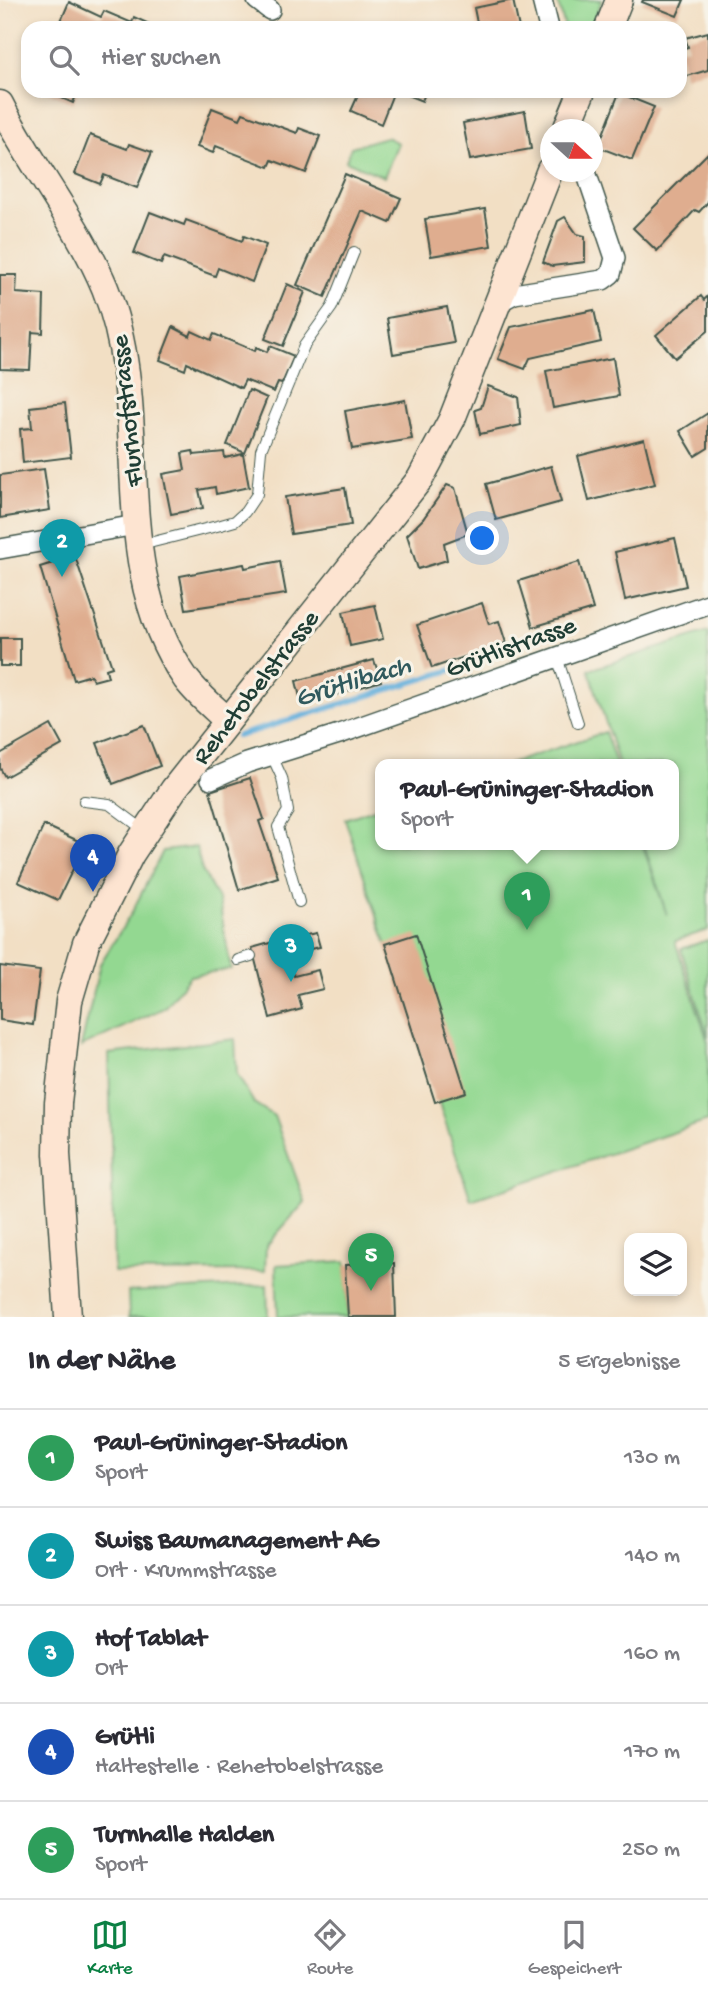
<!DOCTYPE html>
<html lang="de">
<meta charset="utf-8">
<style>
body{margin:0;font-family:"Gochi Hand",sans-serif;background:#f7f7f7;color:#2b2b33}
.controls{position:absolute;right:21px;bottom:21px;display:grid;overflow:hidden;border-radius:14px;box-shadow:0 4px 10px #0003}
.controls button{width:63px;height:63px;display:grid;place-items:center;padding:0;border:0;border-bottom:2px solid #e1e1e2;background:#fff;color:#2b2b33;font:35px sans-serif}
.compass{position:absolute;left:540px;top:119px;width:63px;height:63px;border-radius:50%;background:#fff;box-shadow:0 4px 10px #0003;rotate:111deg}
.you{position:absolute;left:483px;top:539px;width:24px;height:24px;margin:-18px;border:5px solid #fff;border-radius:50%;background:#1a73e8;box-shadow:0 0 0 10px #1a73e833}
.badge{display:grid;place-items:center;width:46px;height:46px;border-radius:50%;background:#0b8043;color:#fff;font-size:23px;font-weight:700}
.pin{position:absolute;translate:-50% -58px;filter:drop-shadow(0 2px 4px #0008)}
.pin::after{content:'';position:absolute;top:37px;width:24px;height:21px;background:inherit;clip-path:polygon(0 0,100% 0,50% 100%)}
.popup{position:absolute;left:375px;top:759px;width:304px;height:91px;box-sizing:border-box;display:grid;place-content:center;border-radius:14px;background:#fff;filter:drop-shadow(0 2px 5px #0005);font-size:23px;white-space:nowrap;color:#7c7c81}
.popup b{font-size:26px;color:#2b2b33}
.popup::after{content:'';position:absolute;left:50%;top:100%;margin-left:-14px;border:14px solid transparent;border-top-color:#fff}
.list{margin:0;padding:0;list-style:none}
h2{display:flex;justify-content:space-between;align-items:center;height:91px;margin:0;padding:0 28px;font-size:30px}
h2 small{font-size:23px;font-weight:400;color:#7c7c81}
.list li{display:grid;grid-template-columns:46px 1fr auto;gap:21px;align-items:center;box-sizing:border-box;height:98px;padding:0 28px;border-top:2px solid #e1e1e2}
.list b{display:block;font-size:26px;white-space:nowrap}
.list p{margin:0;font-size:23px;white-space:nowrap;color:#7c7c81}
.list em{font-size:23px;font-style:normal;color:#7c7c81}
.icon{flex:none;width:38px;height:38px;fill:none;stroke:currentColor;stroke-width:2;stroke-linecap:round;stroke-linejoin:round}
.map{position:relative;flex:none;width:708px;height:1317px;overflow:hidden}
.search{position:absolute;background:#fff;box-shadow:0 4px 10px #0003;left:21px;right:21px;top:21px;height:77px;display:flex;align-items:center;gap:18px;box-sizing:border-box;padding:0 24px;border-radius:21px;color:#7c7c81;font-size:26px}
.sheet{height:581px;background:#fff}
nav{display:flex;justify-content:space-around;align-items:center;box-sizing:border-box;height:98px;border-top:2px solid #e1e1e2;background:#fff;font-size:19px;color:#7c7c81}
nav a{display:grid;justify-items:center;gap:4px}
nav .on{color:#0b8043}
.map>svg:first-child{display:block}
.green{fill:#93d891;stroke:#598a62;stroke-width:2}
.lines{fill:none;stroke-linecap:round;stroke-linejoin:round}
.stream{stroke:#62afdc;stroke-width:6}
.building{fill:#dfad8f}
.lane-casing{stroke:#3f554a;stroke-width:12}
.street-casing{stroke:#3f554a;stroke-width:22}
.secondary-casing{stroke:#3f554a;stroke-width:29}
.lane{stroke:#fff;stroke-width:10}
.street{stroke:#fff;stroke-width:19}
.secondary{stroke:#fde4d1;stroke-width:26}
.labels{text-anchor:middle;stroke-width:6;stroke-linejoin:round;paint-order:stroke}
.street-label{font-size:26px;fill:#1f3d34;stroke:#f7f3e8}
.water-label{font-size:28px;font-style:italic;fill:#305a5e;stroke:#f7f3e8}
</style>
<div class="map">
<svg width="708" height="1317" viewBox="0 0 708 1317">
<rect width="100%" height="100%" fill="#f7f3e8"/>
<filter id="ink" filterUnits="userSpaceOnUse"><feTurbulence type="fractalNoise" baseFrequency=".0143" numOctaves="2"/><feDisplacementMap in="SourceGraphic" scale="14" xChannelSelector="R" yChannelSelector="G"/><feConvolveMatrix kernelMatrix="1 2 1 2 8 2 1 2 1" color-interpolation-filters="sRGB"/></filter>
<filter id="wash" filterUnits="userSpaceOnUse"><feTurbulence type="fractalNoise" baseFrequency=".00686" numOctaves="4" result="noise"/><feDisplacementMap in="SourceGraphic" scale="28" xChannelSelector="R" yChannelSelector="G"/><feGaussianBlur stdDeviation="1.57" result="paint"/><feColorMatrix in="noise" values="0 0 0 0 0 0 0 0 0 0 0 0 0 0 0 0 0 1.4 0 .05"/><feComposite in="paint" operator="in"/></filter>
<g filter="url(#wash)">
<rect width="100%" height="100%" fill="#f2dfc4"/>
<g class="green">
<path d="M557 0H602L591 28H565Z"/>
<path d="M386 137 398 143 384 177 346 161 351 147Z"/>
<path d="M708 632V930L675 941 708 1042V1121L471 1200 345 819 380 807V844H642L667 915 644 844H674V764H619L589 670Z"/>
<path d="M605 732 616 764H509Z"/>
<path d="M196 847 202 870 219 901 231 969 190 976 164 1008 81 1047 100 964 131 914 163 851Z"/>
<path d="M708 940V1037L681 949Z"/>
<path d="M235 1039 237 1074 254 1103 274 1116 305 1202 266 1246 265 1271 114 1272 109 1054Z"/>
<path d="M346 1261 348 1317H278L276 1265Z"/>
<path d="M267 1285 268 1317H129L128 1292Z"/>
</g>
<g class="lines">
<path class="stream" d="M238 736 477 662"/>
</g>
<g id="blocks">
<g class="building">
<path d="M513 0 519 28H478L474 8Z"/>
<path d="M643 0H684L677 16 642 2Z"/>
<path d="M69 2 101 17 104 11 132 23 134 17 158 28H58Z"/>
<path d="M708 32V70L684 77 680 49 688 47 685 38Z"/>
<path d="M46 91H78L73 103Z"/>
<path d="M360 91H394L381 124 351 111Z"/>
<path d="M397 91H426L422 101Z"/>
<path d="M619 93 654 107 632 160 598 147Z"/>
<path d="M212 108 240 119 243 113 297 133 299 128 320 136 306 173 272 160 269 167 216 146 213 153 197 147Z"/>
<path d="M525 111 531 149 470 160 463 123Z"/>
<path d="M90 135 127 149 129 144 152 152 137 188 104 175 100 184 75 174Z"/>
<path d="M708 153V202L699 212 695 210 657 251 633 228Z"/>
<path d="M345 174 401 198 390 223 362 211 325 297 297 285Z"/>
<path d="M485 209 491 246 431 256 425 219Z"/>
<path d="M150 212 184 225 186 220 242 241 244 236 266 245 252 282 218 268 215 276 164 257 161 264 134 253Z"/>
<path d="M565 217 577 234 585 236V262L552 266 543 262 558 221Z"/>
<path d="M0 275H17L16 293 44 295 43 333 32 332 30 370 0 369Z"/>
<path d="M287 284 305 292 283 346 265 339Z"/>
<path d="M701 296 704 300 708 296V331L675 358 656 335Z"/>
<path d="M447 307 454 343 393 354 387 318Z"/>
<path d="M594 310 601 342 530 358 525 369 498 359 511 327Z"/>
<path d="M173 327 190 336 192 331 211 340 214 334 255 351 256 347 267 352 270 346 294 356 282 384 278 383 274 392 245 380 241 388 187 363 185 370 160 360Z"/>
<path d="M613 358 619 396 553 408 546 371Z"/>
<path d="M488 386 518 397 521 425 480 434 475 410 481 408Z"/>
<path d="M249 390 267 398 245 453 227 445Z"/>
<path d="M405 400 412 439 352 449 345 411Z"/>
<path d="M65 403 71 457 23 463 20 429 32 428 30 407Z"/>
<path d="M708 413V448L695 456 680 431Z"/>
<path d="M644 439 655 484 589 501 578 456Z"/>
<path d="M193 451 194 455 224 452 225 458 243 454 249 487 216 494 215 487 199 490 203 508 171 514 163 474 185 470 182 453Z"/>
<path d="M551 466 561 502 496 520 486 484Z"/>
<path d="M44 469 50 510 0 518V475Z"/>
<path d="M447 485 455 488 468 534 444 543 447 560 418 569 407 535 423 519Z"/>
<path d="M345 488 351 525 291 534 285 497Z"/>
<path d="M675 538 686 586 625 600 615 552Z"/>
<path d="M75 556 112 667 106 669 108 677 93 681 91 675 74 680 40 567Z"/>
<path d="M280 561 286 594 186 609 180 576 244 564 245 568Z"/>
<path d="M579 562 593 609 533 627 519 581Z"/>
<path d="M482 603 489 624 499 621 506 643 432 668 417 625Z"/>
<path d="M375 605 383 639 350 646 343 612Z"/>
<rect x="0" y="638" width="20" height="28"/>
<path d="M374 660 381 681 302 705 296 681Z"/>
<path d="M51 725 62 745 5 777 0 768V754Z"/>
<path d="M144 725 160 766 113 784 97 743Z"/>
<path d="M250 778 264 819 259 821 278 877 239 890 210 791Z"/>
<path d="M44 825 85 844 58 900 18 882Z"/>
<path d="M316 933 320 947 305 950 304 945 299 946 297 937Z"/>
<path d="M416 934 466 1092 435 1102 385 944Z"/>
<path d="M284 939 294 976 318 970 323 989 298 995 302 1009 270 1018 252 948Z"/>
<path d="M0 966 40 971 33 1025 0 1020Z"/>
<path d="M394 1263 396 1317H348L345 1265Z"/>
</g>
</g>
</g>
<g filter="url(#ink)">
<use href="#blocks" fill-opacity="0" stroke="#3f554a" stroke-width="2"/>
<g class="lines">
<defs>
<g id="lane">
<path d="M141 545 221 525 235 521 245 512 257 494 261 450 304 346 332 307 354 252"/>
<path d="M557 657 578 723"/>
<path d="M272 756 282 778 288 811 278 827 299 902"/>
<path d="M84 801 109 804 144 830"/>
<path d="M238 960 251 956"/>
</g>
<g id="street">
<path d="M257 0 270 10"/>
<path d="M542 0 549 28"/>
<path d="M499 302 514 294 603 280 611 274 615 258 586 172"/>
<path d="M0 549 136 525"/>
<path d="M211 779 247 763 339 734 708 604"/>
</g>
<g id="secondary">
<path d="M608 28 619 0"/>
<path d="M0 104C31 166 79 225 105 288 156 415 104 562 186 679 198 695 213 707 227 720"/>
<path d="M566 130 582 91"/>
<path d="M68 1317 57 1154 58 1103 69 1001 86 943 131 854 174 789 420 479 452 419 550 170"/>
</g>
</defs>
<use href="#lane" class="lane-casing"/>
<use href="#street" class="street-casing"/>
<use href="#secondary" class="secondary-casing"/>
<use href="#lane" class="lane"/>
<use href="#street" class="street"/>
<use href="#secondary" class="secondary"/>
</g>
</g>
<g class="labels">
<g class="street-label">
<text transform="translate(125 411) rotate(-96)" y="9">Flurhofstrasse</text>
<text transform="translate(510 645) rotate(-20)" y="9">Grütlistrasse</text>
<text transform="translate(254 686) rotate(-52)" y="9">Rehetobelstrasse</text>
</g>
<g class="water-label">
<text transform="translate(352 679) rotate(-17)" y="10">Grütlibach</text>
</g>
</g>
</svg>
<div class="controls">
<button><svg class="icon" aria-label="layers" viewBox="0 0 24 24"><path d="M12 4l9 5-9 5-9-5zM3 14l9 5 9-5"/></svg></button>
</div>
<svg class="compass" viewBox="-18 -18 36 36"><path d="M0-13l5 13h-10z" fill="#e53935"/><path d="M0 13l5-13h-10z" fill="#7c7c81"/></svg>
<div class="you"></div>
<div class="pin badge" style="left:527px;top:930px;background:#2e9e5b">1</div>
<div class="popup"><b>Paul-Grüninger-Stadion</b>Sport</div>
<div class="pin badge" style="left:62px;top:577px;background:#0f9aa8">2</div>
<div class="pin badge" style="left:291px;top:982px;background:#0f9aa8">3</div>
<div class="pin badge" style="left:93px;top:892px;background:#1a4fb4">4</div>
<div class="pin badge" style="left:371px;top:1291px;background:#2e9e5b">5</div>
<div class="search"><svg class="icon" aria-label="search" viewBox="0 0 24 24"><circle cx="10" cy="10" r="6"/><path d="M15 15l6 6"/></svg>Hier suchen</div>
</div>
<section class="sheet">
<h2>In der Nähe<small>5 Ergebnisse</small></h2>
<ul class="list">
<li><span class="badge" style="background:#2e9e5b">1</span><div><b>Paul-Grüninger-Stadion</b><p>Sport</p></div><em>130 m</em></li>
<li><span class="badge" style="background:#0f9aa8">2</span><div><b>Swiss Baumanagement AG</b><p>Ort · Krummstrasse</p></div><em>140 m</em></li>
<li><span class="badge" style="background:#0f9aa8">3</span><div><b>Hof Tablat</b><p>Ort</p></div><em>160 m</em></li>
<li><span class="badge" style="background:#1a4fb4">4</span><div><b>Grütli</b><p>Haltestelle · Rehetobelstrasse</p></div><em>170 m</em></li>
<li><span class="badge" style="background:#2e9e5b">5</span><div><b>Turnhalle Halden</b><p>Sport</p></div><em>250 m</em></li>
</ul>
</section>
<nav>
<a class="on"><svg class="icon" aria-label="map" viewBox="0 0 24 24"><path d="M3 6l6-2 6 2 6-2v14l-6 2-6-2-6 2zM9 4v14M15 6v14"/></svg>Karte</a>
<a><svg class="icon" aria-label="directions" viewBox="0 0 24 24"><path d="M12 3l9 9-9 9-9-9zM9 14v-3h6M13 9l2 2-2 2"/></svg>Route</a>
<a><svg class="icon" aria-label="saved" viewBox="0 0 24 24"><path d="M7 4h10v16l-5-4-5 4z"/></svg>Gespeichert</a>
</nav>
